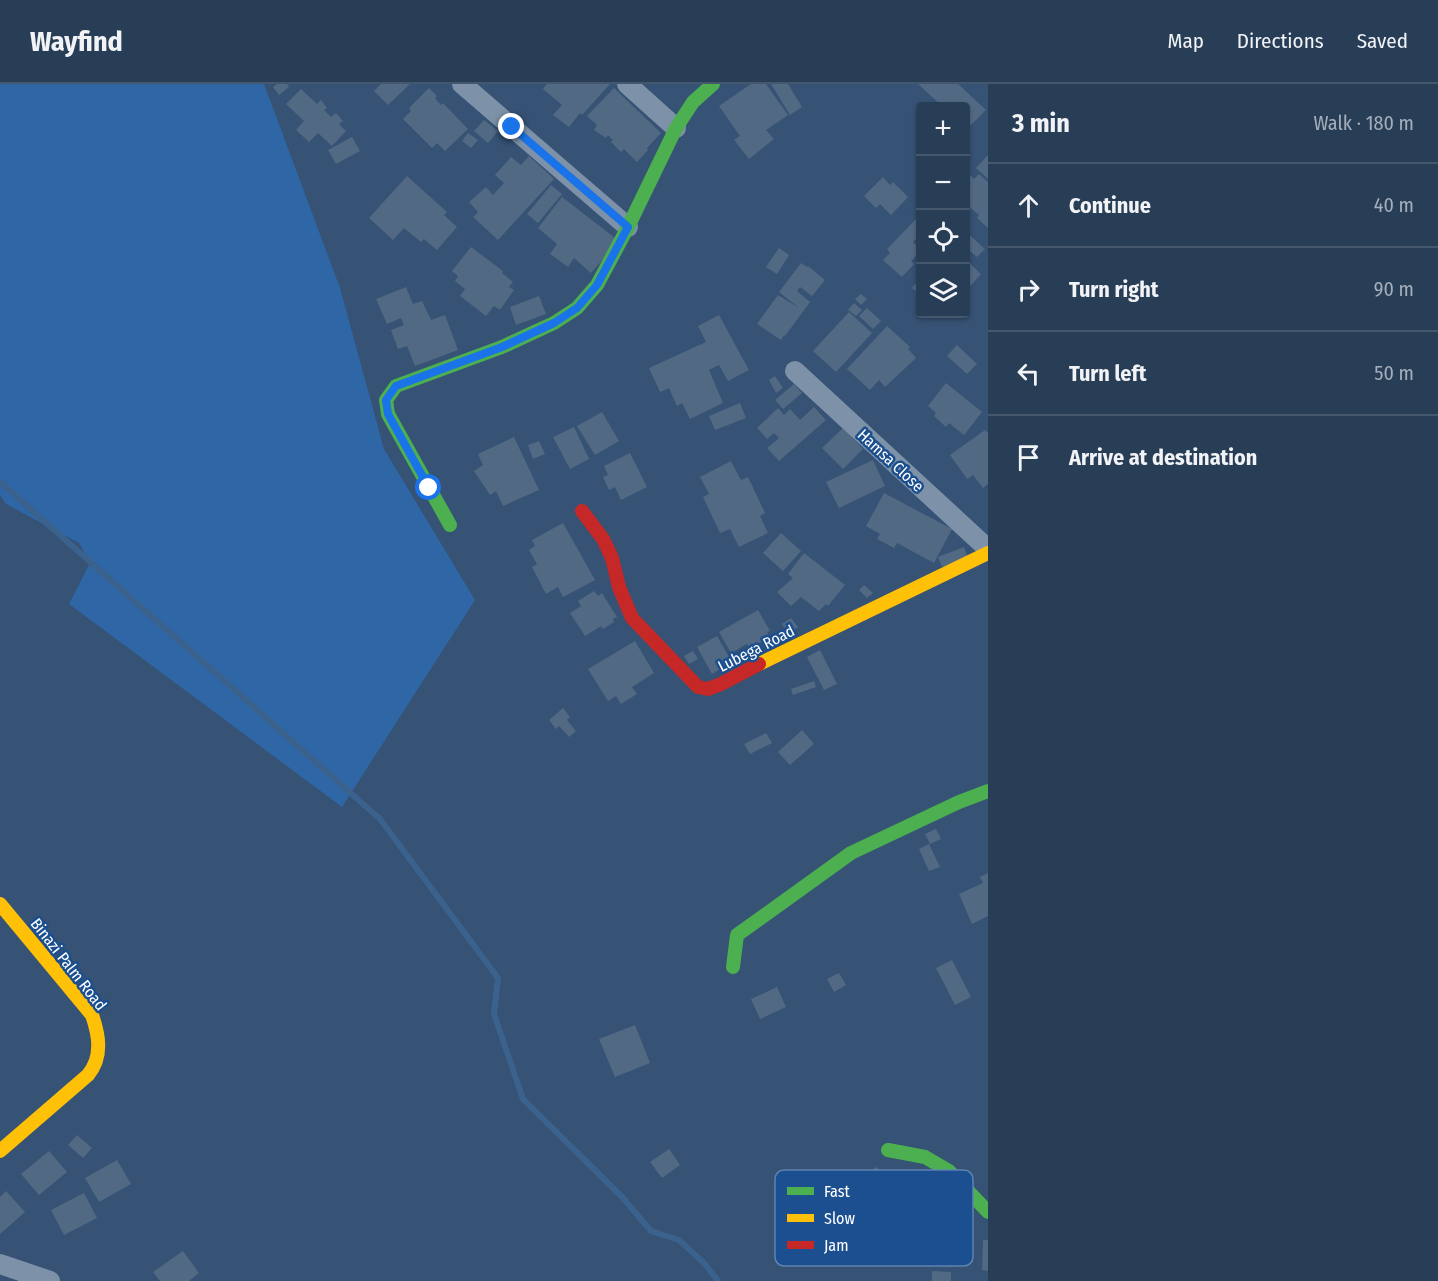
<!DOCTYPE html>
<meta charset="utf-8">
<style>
body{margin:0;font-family:"Fira Sans Condensed",sans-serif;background:#344961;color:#f1f3f6}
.controls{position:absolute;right:18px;top:18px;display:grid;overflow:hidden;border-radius:6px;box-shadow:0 2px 4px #0004}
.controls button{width:54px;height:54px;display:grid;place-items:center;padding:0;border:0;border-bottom:2px solid #44576d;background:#283e57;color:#f1f3f6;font:30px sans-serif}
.stop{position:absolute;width:18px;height:18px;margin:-14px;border:4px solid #1a73e8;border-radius:50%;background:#fff}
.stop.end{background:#1a73e8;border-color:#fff;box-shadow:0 2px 6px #0008}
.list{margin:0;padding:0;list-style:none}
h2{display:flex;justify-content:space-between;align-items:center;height:78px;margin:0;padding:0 24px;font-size:26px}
h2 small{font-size:20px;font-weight:400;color:#a5aeba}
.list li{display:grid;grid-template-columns:39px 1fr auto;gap:18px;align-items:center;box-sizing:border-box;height:84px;padding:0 24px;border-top:2px solid #44576d}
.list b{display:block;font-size:22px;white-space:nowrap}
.list em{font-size:20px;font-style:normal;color:#a5aeba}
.icon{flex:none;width:33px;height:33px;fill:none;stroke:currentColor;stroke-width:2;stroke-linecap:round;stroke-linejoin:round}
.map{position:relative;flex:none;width:988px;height:1197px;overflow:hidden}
header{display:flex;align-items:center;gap:36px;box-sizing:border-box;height:84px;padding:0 30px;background:#283e57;border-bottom:2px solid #44576d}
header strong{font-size:28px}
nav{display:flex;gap:33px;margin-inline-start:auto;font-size:21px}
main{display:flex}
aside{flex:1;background:#283e57}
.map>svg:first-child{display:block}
.green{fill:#2f66a5}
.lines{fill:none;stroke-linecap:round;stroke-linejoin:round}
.stream{stroke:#3b618d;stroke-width:6}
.building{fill:#526984}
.street{stroke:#7d92a8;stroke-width:20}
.fast{stroke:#4caf50;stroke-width:14}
.slow{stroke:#ffc107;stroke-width:14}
.jam{stroke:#c62828;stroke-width:14}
.route{stroke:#1a73e8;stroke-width:8}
.labels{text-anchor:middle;stroke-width:5;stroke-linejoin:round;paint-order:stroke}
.street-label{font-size:16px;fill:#fff;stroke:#1b4f8f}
.key{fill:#1b4f8f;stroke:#5f84b1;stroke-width:1.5}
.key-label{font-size:16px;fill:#fff}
</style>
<header>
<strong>Wayfind</strong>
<nav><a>Map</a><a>Directions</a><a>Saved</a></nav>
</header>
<main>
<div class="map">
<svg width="988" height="1197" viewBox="0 0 988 1197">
<rect width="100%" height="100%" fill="#365274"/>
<path class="green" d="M0 0H264L340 204 384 365 475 516 342 723 69 520 90 479 79 459 6 420 0 411Z"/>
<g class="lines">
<path class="stream" d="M0 398 380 735 498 894 494 930 523 1015 623 1114 651 1147 679 1156 704 1179 718 1197"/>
</g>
<g class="building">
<path d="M277 0H287L289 3 279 11 273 3Z"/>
<path d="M381 0H410L388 21 374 7Z"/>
<path d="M547 0H610L582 31 580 29 569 43 553 31 562 21 543 5Z"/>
<path d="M751 0H766L788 31 766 46 774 55 749 75 734 56 740 52 719 22Z"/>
<path d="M771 0H788L802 23 790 31Z"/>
<path d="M918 0H958L986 26 966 46V22H942Z"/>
<path d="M429 4 437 12 435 14 441 21 443 19 468 45 445 67 437 59 432 64 403 35 411 27 409 24Z"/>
<path d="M614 4 661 49 647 64 648 66 637 78 624 65 621 68 611 58 613 56 608 51 606 54 594 46 597 41 587 32Z"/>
<path d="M301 5 317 20 321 16 327 24 324 26 331 33 336 29 343 37 339 40 346 47 332 62 318 49 309 58 296 46 304 37 286 20Z"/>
<path d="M484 36 498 47 488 59 474 47Z"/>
<path d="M468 49 478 56 471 64 462 57Z"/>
<path d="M352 53 360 67 336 80 328 66Z"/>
<path d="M988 71V95L976 84Z"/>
<path d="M529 72 554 95 498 156 473 133 478 128 469 118 486 103 493 111 504 99 495 91 511 73 521 81Z"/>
<path d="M966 87 974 95 979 90 988 98V144L977 134 979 131 966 120Z"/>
<path d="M407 92 447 128 444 131 457 143 437 166 424 155 421 158 404 144 393 156 369 134Z"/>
<path d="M883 93 890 101 893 98 908 113 891 131 880 120 876 124 864 112Z"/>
<path d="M551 101 562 110 538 139 527 130Z"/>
<path d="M562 113 619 157 591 189 574 174 568 183 550 170 557 160 538 144Z"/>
<path d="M920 131V154L919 152 913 158 920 165V168L911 177 914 180 902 193 883 176 890 169 887 165Z"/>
<path d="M966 148 985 165 977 173 966 164Z"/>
<path d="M471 163 503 187 502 189 513 198 509 203 514 206 500 226 494 222 486 232 460 212 465 205 455 197 458 192 452 187Z"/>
<path d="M779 164 789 171 777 190 766 183Z"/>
<path d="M966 176 981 190 966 207Z"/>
<path d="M801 179 807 183 808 182 825 196 812 212 800 203 797 207 810 218 785 252 784 251 781 256 757 240 778 211 799 224 779 208Z"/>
<path d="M920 195V211L912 204Z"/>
<path d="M406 203 413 220 422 217 431 236 445 231 458 266 415 282 407 262 398 265 391 246 404 241 401 234 387 240 376 215Z"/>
<path d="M861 210 867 215 861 221 855 215Z"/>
<path d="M539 212 546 230 516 241 510 223Z"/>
<path d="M854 219 862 226 856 232 848 226Z"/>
<path d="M867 224 881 237 873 245 859 232Z"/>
<path d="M849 228 872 249 836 288 813 267Z"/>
<path d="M719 231 749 286 728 297 719 281 709 286 723 319 690 335 682 319 677 322 669 304 660 308 649 284 706 258 698 242Z"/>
<path d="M887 242 910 263 908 265 916 274 885 303 879 296 870 306 847 285Z"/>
<path d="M957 261 977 280 967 290 947 272Z"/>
<path d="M775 292 783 304 776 309 769 296Z"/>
<path d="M946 299 982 328 964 351 949 339 946 343 934 332 936 329 928 322Z"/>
<path d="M794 300 802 309 783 325 775 316Z"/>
<path d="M740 319 746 334 715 346 709 332Z"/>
<path d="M814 323 826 336 779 377 767 364 779 354 774 349 767 355 757 344 778 324 784 331 790 325 800 336Z"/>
<path d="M602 328 619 357 595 371 577 342Z"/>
<path d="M574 343 589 375 570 385 553 353Z"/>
<path d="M843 344 863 365 843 385 822 364Z"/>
<path d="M985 346 988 349V400L983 404 973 391 967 395 950 371Z"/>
<path d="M514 353 539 406 503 422 496 407 490 411 474 387 483 381 478 370Z"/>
<path d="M539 357 545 370 533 375 528 361Z"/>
<path d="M630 369 647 403 621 416 615 403 609 406 603 393 608 391 604 382Z"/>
<path d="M873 376 885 402 839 424 826 398Z"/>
<path d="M731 377 741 396 748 393 765 429 760 432 768 449 739 463 730 445 720 449 703 413 709 410 700 393Z"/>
<path d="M884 409 952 445 934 479 897 459 894 464 877 455 880 450 866 442Z"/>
<path d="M563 439 595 496 563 513 558 503 546 510 532 483 537 480 529 466 535 462 532 456Z"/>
<path d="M781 449 801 467 783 487 763 469Z"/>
<path d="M964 463 968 474 942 483 938 473Z"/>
<path d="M804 469 845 501 828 522 826 520 819 527 801 513 791 522 777 508 793 494 788 490Z"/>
<path d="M864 501 873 509 867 514 859 506Z"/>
<path d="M594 507 598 512 602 509 617 533 613 535 614 538 603 545 601 542 585 552 570 529 581 522 578 517Z"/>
<path d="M758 526 770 547 767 548 770 553 751 565 747 560 731 569 719 548Z"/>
<path d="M791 534 798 543 789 550 782 540Z"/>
<path d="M717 552 732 578 712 590 697 563Z"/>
<path d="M635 557 654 589 632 603 637 610 621 620 616 612 608 617 588 585Z"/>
<path d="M820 566 837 600 824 606 807 573Z"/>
<path d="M693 567 698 575 689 580 684 572Z"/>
<path d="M814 597 816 603 793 611 791 605Z"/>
<path d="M563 624 570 633 567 636 576 647 569 653 559 642 556 645 549 636Z"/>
<path d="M802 646 814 660 790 681 778 668Z"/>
<path d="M766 649 772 659 750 670 744 660Z"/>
<path d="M936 745 941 755 930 760 925 750Z"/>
<path d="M929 760 940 783 929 787 919 765Z"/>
<path d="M988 789V832L972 840 959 810 983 799 980 793Z"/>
<path d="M952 876 971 913 955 921 936 884Z"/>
<path d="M839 889 846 901 834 908 827 895Z"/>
<path d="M777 903 786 923 760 935 751 915Z"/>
<path d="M635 941 650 979 615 993 599 955Z"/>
<path d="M77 1051 92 1064 83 1074 68 1061Z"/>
<path d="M669 1065 680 1081 662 1094 650 1078Z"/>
<path d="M49 1067 67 1088 39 1111 21 1090Z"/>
<path d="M117 1076 131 1100 99 1118 85 1094Z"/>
<path d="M877 1083 887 1102 869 1111 859 1093Z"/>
<path d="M6 1107 25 1128 0 1150V1113Z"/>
<path d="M84 1109 97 1134 64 1151 51 1126Z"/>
<path d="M983 1156H988V1187L982 1186Z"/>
<path d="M183 1167 199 1189 189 1197H160L153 1188Z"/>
<path d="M932 1187 951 1188V1197H932Z"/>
</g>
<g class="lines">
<g class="street">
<path d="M462 0 628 143"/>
<path d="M627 0 676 44"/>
<path d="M795 287 988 465"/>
<path d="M0 1180 50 1197"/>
</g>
<g class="fast">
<path d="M450 441 388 330 386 316 396 302 502 263 554 239 577 224 597 201 628 143 676 44 693 18 713 0"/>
<path d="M733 883 737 851 851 769 959 718 988 707"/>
<path d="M888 1066 925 1073 949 1087 988 1128"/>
</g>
<g class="slow">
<path d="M759 580 988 469"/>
<path d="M0 820 92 931C99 951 103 973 88 991L0 1067"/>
</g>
<path class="jam" d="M582 427 603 455 612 474 619 503 632 534 698 603 708 605 721 600 759 580"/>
</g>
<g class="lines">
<path class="route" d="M429 404 388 330 386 316 396 302 502 263 554 239 577 224 597 201 628 143 512 43"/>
</g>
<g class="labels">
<g class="street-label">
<text transform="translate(891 376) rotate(43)" y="6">Hamsa Close</text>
<text transform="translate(756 564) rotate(-27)" y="6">Lubega Road</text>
<text transform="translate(69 880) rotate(52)" y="6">Binazi Palm Road</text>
</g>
</g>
<rect x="775" y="1086" width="198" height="96" rx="9" class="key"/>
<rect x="787" y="1103" width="27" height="8" fill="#4caf50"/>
<rect x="787" y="1130" width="27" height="8" fill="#ffc107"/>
<rect x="787" y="1157" width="27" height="8" fill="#c62828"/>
<g class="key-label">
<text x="824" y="1113">Fast</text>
<text x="824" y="1140">Slow</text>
<text x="824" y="1167">Jam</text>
</g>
</svg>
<div class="controls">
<button>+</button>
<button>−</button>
<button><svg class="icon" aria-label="locate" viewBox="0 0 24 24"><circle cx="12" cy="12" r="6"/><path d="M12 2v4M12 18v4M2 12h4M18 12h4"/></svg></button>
<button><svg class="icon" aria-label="layers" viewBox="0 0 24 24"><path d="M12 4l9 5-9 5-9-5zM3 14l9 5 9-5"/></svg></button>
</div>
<div class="stop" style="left:429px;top:404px"></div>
<div class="stop end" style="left:512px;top:43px"></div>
</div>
<aside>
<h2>3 min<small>Walk · 180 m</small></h2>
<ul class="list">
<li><svg class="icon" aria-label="ahead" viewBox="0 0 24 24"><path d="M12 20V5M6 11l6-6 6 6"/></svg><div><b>Continue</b></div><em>40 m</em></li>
<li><svg class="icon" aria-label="right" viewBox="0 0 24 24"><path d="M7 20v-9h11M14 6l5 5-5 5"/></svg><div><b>Turn right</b></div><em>90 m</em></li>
<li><svg class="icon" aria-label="left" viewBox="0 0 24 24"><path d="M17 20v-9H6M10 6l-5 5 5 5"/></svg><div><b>Turn left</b></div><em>50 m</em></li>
<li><svg class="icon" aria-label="arrive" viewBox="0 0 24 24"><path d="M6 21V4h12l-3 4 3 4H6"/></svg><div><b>Arrive at destination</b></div></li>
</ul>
</aside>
</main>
